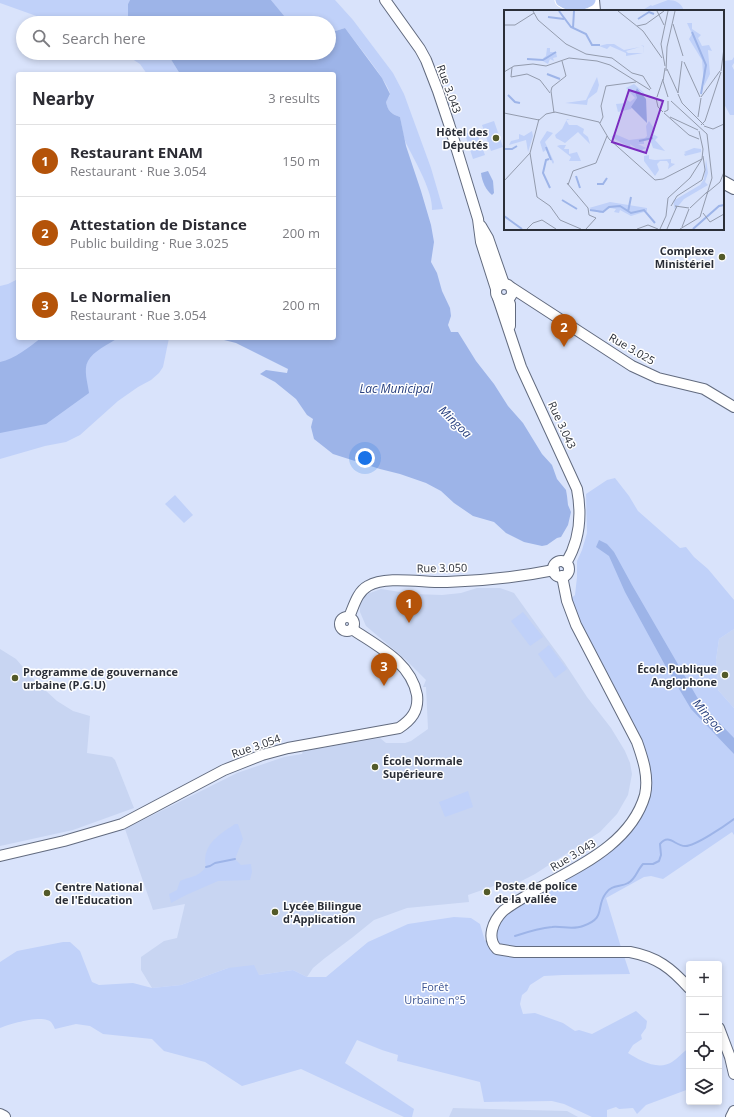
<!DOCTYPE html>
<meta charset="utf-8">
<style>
body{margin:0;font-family:"Open Sans",sans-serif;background:#f2f2f3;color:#2b2b33}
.controls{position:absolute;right:12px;bottom:12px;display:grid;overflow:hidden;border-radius:4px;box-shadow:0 2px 6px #0003}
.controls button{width:36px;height:36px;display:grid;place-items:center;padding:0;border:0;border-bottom:1px solid #e1e1e2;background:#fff;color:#2b2b33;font:20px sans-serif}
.you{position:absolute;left:365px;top:458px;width:14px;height:14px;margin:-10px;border:3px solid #fff;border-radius:50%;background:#1a73e8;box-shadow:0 0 0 6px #1a73e833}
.badge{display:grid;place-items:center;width:26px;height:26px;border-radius:50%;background:#b45309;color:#fff;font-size:13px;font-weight:700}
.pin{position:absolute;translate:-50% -33px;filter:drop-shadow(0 1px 2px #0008)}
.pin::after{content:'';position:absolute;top:21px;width:14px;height:12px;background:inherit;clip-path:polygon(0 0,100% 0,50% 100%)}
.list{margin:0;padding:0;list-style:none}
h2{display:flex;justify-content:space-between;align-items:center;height:52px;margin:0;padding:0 16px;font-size:17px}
h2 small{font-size:13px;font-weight:400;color:#7c7c81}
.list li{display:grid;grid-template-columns:26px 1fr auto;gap:12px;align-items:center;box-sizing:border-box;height:72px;padding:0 16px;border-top:1px solid #e1e1e2}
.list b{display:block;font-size:15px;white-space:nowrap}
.list p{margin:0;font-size:13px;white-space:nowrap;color:#7c7c81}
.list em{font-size:13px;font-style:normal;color:#7c7c81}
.icon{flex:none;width:22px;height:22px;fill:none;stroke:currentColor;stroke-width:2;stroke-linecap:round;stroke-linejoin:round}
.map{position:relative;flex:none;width:734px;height:1117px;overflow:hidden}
.search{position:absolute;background:#fff;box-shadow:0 2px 6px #0003;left:16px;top:16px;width:320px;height:44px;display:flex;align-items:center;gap:10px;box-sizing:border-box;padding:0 14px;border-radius:22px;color:#7c7c81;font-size:15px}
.panel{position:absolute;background:#fff;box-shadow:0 2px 6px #0003;left:16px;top:72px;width:320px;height:268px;border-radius:4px}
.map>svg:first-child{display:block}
.built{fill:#c8d5f2}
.green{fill:#c0d1f9}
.water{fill:#9db4e8}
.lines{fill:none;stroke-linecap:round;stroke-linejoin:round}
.stream{stroke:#9db4e8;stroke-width:2}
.tertiary-casing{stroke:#626b7f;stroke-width:12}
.secondary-casing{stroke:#626b7f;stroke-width:14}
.primary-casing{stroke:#fff;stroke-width:15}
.tertiary{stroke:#fff;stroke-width:10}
.secondary{stroke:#fff;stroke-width:12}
.primary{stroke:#b9cbf5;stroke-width:13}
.poi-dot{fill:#535a29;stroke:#fff;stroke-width:1.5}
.labels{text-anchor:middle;stroke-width:3;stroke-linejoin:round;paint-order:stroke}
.street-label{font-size:11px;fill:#2b2f38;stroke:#fff}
.poi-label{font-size:11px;font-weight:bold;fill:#2b2f38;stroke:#fff;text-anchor:start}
.park-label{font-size:11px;fill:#3a5393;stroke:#fff}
.water-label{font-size:12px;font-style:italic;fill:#29417f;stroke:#fff}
.inset-river{fill:none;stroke:#9db4e8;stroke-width:2}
.inset-road{fill:none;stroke:#939bad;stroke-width:1}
.view{fill:#7b2cbf;fill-opacity:0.15;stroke:#7b2cbf;stroke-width:2}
.inset-edge{fill:none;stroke:#2b2f38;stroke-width:2}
</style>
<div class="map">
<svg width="734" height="1117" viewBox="0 0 734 1117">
<rect width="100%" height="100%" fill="#d9e3fb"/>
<g class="built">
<path d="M477 588H500L514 593 544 635 564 662 587 697 611 728 625 751 630 763 632 774 628 795 617 814 600 832 535 874 510 887 505 882 468 895 469 902 407 908 374 920 353 937 325 958 313 968 307 977 293 970 259 975 228 968 181 985 152 988 141 970V957L164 941 177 938 185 904 153 910 125 829 237 773 284 757 302 754 303 751 380 738 386 743H405L411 741 428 729 426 687H423L426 680 405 659 366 626 360 612V601L367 594 381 589 413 594 442 595 461 593Z"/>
<path d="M734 629V708L718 690 716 660 719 639Z"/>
<path d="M0 649 16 659 35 681 57 701 73 711 90 716 87 753 112 757 115 760 134 808 73 830 0 846Z"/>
<path d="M453 1108 567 1111 578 1117H449Z"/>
</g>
<g class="green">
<path d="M0 0H130L128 4V20L133 23H56L0 3Z"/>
<path d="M271 0H335L353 20 393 73 404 94 431 168 443 209 432 210C433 192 416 163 408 147 403 139 402 126 400 117 391 114 388 111 386 102 386 99 390 97 390 94 390 84 352 38 345 28L329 33V23H290Z"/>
<path d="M668 0C675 0 682 3 684 11H641L651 5 652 6Z"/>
<path d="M123 53H167L180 74H147L140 64Z"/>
<path d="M734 57V63L732 66 734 70V115H730L723 102V61L732 60Z"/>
<path d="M494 121 503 147 491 151 482 125Z"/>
<path d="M476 130 485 155 473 159 465 134Z"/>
<path d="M18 279V338H169L163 367 159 373 151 380 138 387 118 401 80 435 66 442 45 446 0 459V286L8 284Z"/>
<path d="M615 478 629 496 638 511 680 548 686 547 694 557 708 569 734 600V629L719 639 716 660 718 690 734 708V835L732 832 663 879 651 876 644 877 606 898 620 944 630 974 563 975 544 976 530 985 527 991 522 995 520 1004 523 1014 535 1013 563 1023 575 1031 579 1030 592 1034 636 1011 647 1021 646 1028 641 1035 642 1039 633 1045 628 1053C639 1060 658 1071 672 1062 678 1058 683 1052 689 1048V1089L646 1105 637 1114 633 1108 619 1109 616 1107 607 1110V1117H592L564 1104 552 1101 484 1102 480 1082 397 1061 398 1055 382 1050 357 1040 345 1063 414 1109 412 1117H404L301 1069 242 1086 205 1062 164 1051 152 1039 103 1034 90 1026 76 1024 55 1029C53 1025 52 1021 47 1020 37 1016 9 1024 0 1028V962L17 951 63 942H70L80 951 92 982 99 985 133 983 152 988 181 985 228 968 254 965 259 975 293 970 307 977H326L368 942 408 924 454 917 471 918 480 924 485 941 493 939 499 917 609 846 641 803 643 761 567 602 575 595 577 577V561L582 550 587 533 586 494 607 480Z"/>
<path d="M175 495 193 515 184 523 165 504Z"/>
<path d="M523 612 543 637 530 646 511 621Z"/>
<path d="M549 645 567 669 555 678 538 654Z"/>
<path d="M468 791 473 807 445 817 439 802Z"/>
<path d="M235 824H238L243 839 235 859 241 865 251 864 252 872 250 880 218 881 186 895 171 903 169 894 177 890 180 881C191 876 197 878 206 867 201 845 220 834 235 824Z"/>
</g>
<g class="water">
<path d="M130 0H271L290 23H133L128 20V4Z"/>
<path d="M345 28 382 78 390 94 386 102C388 111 391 114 400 117L406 146 421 191 431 225 434 242 431 262 437 273 442 291 450 308 451 316 448 325 451 332H458L476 361 494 384 508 406 523 423 542 454 552 465 557 479 566 490 567 496 568 505 571 512 568 525 561 537 557 538 547 545 542 546 524 542 506 533 494 522 473 516 454 503 441 491 426 483 400 474 380 469 333 454 314 439 311 427 313 419 307 415 296 399 275 382 260 374 266 370 287 373 288 369 236 343 220 339 201 338H334V74H180L167 53H329V33Z"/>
<path d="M488 171 493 181 494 193 492 195C486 190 482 182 481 173Z"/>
<path d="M41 338H118C109 344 93 351 88 361 83 369 88 384 89 393L46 424 0 433V362C15 359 29 347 41 338Z"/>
<path d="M599 540 607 544 614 552 632 585 701 704 734 738V754L691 709 666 667 625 592 609 556 596 547Z"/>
</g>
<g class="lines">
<g class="stream">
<path d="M206 867 210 866 215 863 235 859"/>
<path d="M515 936C527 932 539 928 552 927 562 926 573 930 583 926 607 918 595 907 606 893 611 885 621 887 628 883 636 879 637 870 643 864H653L659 861 661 855 660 844C669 833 675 846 685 846 694 847 726 825 734 819"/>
</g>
<defs>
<g id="tertiary">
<path d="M385 0 420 49 426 60 438 91 449 124 478 219 481 242 496 289"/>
<path d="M481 226 488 238 504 284"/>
<circle cx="504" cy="292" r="8"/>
<path d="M512 288 632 366 658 378 704 389 734 407"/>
<path d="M498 298 521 367 577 489C582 515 580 540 566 563"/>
<path d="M508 299 510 304V326"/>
<circle cx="561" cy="569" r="8"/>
<path d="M562 576 567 601 576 625 637 742C643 759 649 777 645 795 639 816 625 833 609 846 587 864 561 876 536 890 525 897 513 903 503 911 493 921 486 938 497 949L515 952H630C657 957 671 968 689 988"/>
<path d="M349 617C354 606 357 592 368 586 386 575 425 583 447 582 482 581 519 577 554 570"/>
<circle cx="347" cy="624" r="7"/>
<path d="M0 856 64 841 122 824 224 770 262 755 288 748 399 728C411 720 419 711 417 695 411 662 377 646 352 629"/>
<path d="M719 1028 730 1057 734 1074"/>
<path d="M731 1117 734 1111"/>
</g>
<g id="secondary">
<path d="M593 0 594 11"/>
<path d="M723 182 734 188"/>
<path d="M0 1115 4 1117"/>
</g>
<path id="primary" d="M562 0C571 6 580 5 589 0"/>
</defs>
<use href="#tertiary" class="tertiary-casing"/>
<use href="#secondary" class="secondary-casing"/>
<use href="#primary" class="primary-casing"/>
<use href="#tertiary" class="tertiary"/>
<use href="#secondary" class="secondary"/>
<use href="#primary" class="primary"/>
</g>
<g class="poi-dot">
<circle cx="496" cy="138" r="4"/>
<circle cx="722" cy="257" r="4"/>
<circle cx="725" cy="675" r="4"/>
<circle cx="15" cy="678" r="4"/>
<circle cx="375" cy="767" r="4"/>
<circle cx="487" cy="892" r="4"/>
<circle cx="47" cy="893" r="4"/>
<circle cx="275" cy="912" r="4"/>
</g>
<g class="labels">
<g class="street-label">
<text transform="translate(449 89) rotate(70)" y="4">Rue 3.043</text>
<text transform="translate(632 349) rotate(30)" y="4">Rue 3.025</text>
<text transform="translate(562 425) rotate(65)" y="4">Rue 3.043</text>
<text transform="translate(442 568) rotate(-1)" y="4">Rue 3.050</text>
<text transform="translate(256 746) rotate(-19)" y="4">Rue 3.054</text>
<text transform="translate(573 855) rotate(-31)" y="4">Rue 3.043</text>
</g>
<g class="poi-label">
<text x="488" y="136" text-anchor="end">Hôtel des<tspan x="488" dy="13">Députés</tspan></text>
<text x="714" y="255" text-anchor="end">Complexe<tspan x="714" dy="13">Ministériel</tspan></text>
<text x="717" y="673" text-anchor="end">École Publique<tspan x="717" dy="13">Anglophone</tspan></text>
<text x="23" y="676">Programme de gouvernance<tspan x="23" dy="13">urbaine (P.G.U)</tspan></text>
<text x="383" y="765">École Normale<tspan x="383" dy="13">Supérieure</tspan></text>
<text x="495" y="890">Poste de police<tspan x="495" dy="13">de la vallée</tspan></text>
<text x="55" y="891">Centre National<tspan x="55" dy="13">de l'Education</tspan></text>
<text x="283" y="910">Lycée Bilingue<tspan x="283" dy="13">d'Application</tspan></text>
</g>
<g class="park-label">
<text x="435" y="991">Forêt<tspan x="435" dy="13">Urbaine n°5</tspan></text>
</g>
<g class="water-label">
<text x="396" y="393">Lac Municipal</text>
<text transform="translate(455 422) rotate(44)" y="4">Mingoa</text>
<text transform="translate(708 716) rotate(49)" y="4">Mingoa</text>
</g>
</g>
<g transform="translate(504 10)">
<rect width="220" height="220" fill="#d9e3fb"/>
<path d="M183 13H188V19L197 25 194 28 198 36 205 35 208 41 204 40 206 64 200 76 198 50 185 29 188 24ZM103 34H110L120 40 136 37 122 41 124 43H139L140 37 137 35 140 36 139 42V43L122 46V43L106 36 103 39 95 36ZM43 38H46V42H52L53 47 49 48 50 51 46 49 44 54 37 50 42 46ZM93 67 95 75 93 82 84 89 83 95 61 93 82 90ZM130 74 140 83 142 90 143 96 141 86 133 78 131 82 133 88 127 99 114 102 112 94 122 93 123 90 126 92 131 88 122 78ZM63 109 66 110H62L65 115H73L80 119 79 123 84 127 86 134 74 122 61 133 52 128 51 125 58 119ZM145 111 151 120 149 124 154 127 151 130 161 141 149 138 146 129 140 131V134H134L142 138 136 141 126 134 127 138 107 127 111 124 125 130 141 128 143 126 142 116ZM28 121 29 126 24 142 22 130 5 135 7 131 15 129V124L20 126ZM43 121 49 123 41 132 50 152 49 154 42 140 39 142 36 132ZM56 135H62L60 139H65V144L73 142 77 151H65L67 147 53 136ZM190 138 197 139V142L181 146 180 144 182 143 180 142ZM145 145V149L151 150 167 149V153L171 154 164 159 165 154 163 151H156L153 154 155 160 151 166 140 151V146ZM202 149 204 163 201 172 204 175 180 189 171 200 169 191 196 175 200 169ZM106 192 143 198V201L127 206 116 200 115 203 110 202 112 199 106 198 96 203 85 198Z" fill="#c0d1f9"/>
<path d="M133 78 142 89 143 113 127 97 133 88 131 82Z" fill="#9db4e8"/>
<path class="inset-river" d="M55 1 67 17 82 24 88 35H96M44 7 60 9M134 9 145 2 150 4M69 18 70 1M188 22 202 55 197 84M23 49 39 50 52 42M43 64 56 69M4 85 11 92 16 93M135 131 149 128M42 137 47 150M0 139H8L13 136M45 149 42 150 39 163 46 178M72 166 76 178M93 174H99L103 168M58 190 73 199M86 200 99 202 105 197 116 196 127 203 140 200 151 213M124 202 127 187M0 206 18 219M189 219 215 196 220 195"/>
<path class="inset-road" d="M29 1 34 10 62 34 82 44 108 48 128 63 139 66 147 79M114 1 139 21 158 48M153 1 160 15M169 14 179 46M0 15H11L30 3M133 16 142 14 160 1M180 52 196 87M161 56 157 34 164 1M8 57 7 67 23 64 36 70 46 83M161 58 159 71 164 87M163 59 174 83M162 61 163 37 171 1M217 61 220 38M0 62 10 56 29 54 42 56 65 48 93 51 106 55 146 80M174 83 178 51M174 84 178 93 200 115M153 87 159 69M197 87 216 61M152 88 154 97 159 102M167 91 203 124 208 168 203 184M160 102 164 100V91M0 103 35 110M50 103 47 81 48 77 62 66 58 51M160 103 185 125 195 129M166 107 194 120M194 107 197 88M34 111 42 104 51 102 95 112 105 129 151 170 159 169 198 149M96 113 99 107 97 96 102 76 132 72M197 115 201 111 217 62M200 116 209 119 220 114M26 143 33 187 46 196 56 210 77 219M0 171 26 143 35 109M63 173 84 198 85 205 92 208 82 219M64 175 69 161 92 153 103 126M204 182 216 172 220 162M167 196 173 186 198 170 201 160 199 146M171 196 185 198M186 198 203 182M199 203 206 212 220 204M178 217 185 199M23 219 29 213 38 210 52 219M133 219 144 215 154 219M156 219 162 206 164 188 186 168 198 149 199 139 195 121M163 219 173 196M176 219 196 207 204 181"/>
<path class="view" d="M125 80 159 91 142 143 108 132Z"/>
<rect width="220" height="220" class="inset-edge"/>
</g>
</svg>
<div class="controls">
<button>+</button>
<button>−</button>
<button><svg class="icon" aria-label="locate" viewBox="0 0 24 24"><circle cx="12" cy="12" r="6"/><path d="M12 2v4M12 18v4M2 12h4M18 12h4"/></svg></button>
<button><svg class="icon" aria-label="layers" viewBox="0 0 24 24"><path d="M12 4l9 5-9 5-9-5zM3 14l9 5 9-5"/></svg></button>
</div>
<div class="you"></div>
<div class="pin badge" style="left:409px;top:623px">1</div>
<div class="pin badge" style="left:564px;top:347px">2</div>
<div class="pin badge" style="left:384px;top:686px">3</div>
<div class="search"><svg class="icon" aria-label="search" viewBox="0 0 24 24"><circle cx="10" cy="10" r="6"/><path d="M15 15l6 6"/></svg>Search here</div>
<section class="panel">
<h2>Nearby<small>3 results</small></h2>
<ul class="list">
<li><span class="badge">1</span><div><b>Restaurant ENAM</b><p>Restaurant · Rue 3.054</p></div><em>150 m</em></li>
<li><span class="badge">2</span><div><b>Attestation de Distance</b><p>Public building · Rue 3.025</p></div><em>200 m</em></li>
<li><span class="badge">3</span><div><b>Le Normalien</b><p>Restaurant · Rue 3.054</p></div><em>200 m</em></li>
</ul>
</section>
</div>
